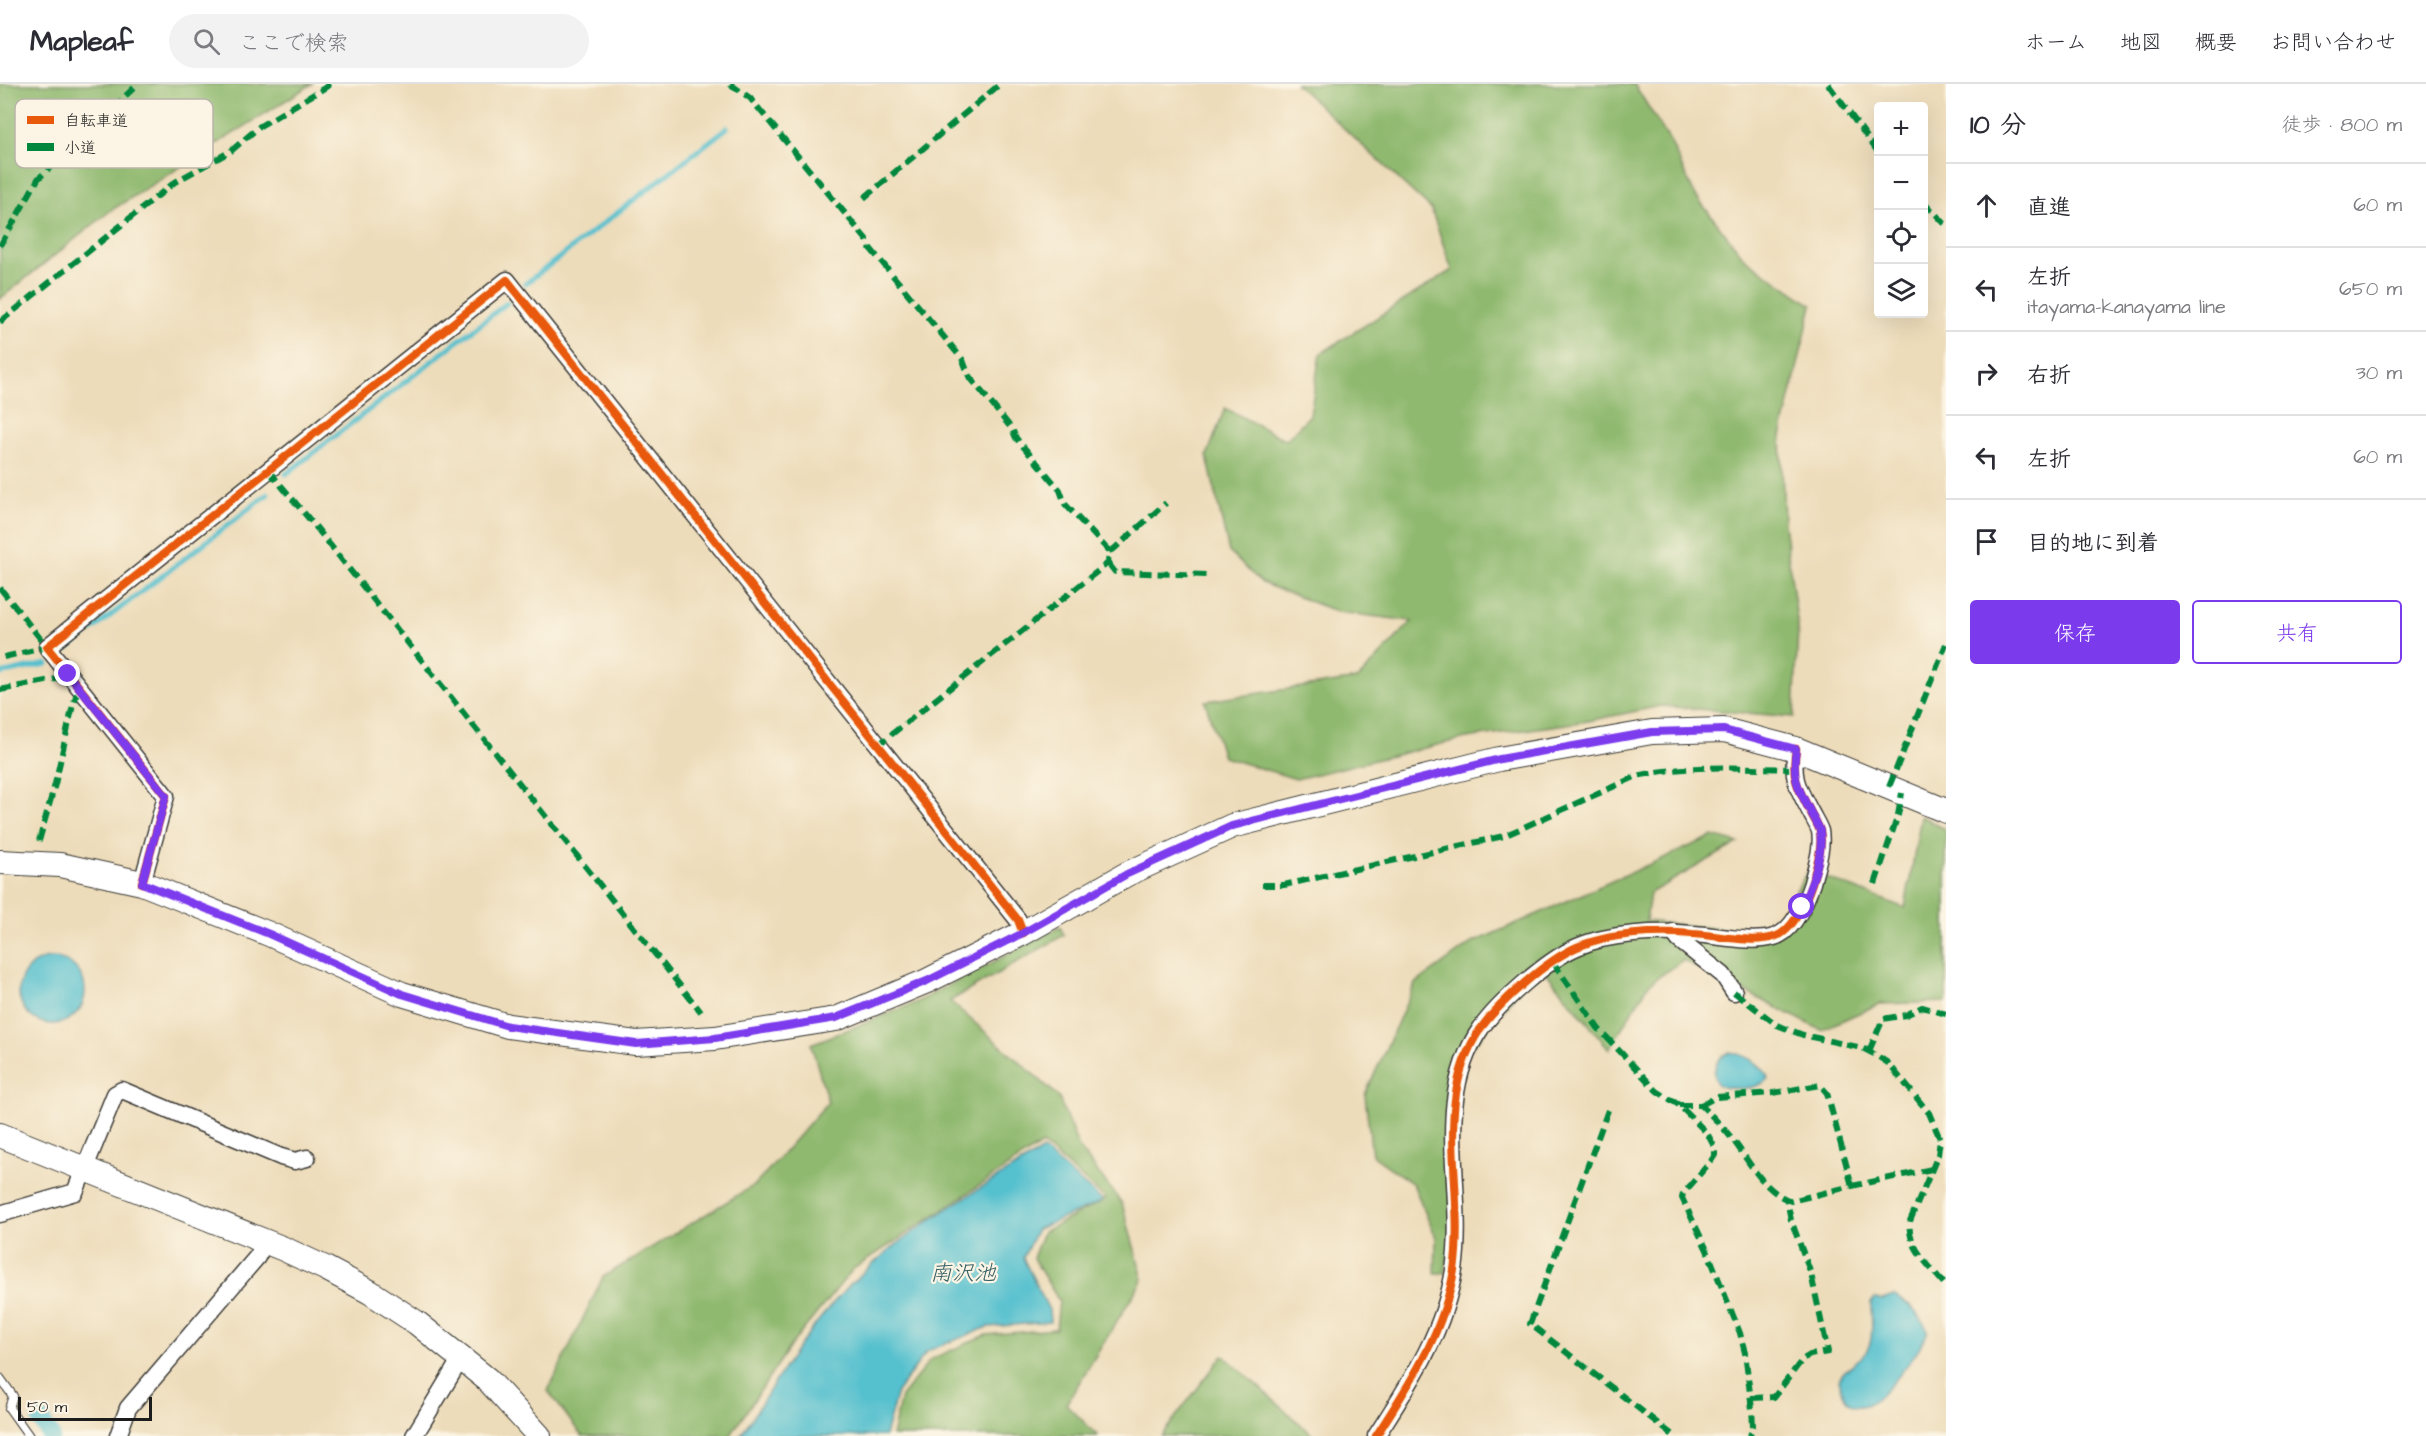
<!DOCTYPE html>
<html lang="ja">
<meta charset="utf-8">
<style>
body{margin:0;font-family:"Architects Daughter","Klee One",sans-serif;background:#f2f2f3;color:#2b2b33}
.controls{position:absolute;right:18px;top:18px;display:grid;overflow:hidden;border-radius:6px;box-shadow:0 6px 24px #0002}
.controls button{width:54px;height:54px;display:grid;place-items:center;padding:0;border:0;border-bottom:2px solid #e1e1e2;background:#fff;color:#2b2b33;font:30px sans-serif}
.scale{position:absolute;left:18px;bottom:15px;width:134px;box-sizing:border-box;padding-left:6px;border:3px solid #1c1c1c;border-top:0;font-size:16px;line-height:21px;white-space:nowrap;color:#1c1c1c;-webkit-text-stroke:4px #fcf5e5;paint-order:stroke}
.stop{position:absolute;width:18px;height:18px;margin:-14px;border:4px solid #7c3aed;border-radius:50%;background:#fff}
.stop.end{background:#7c3aed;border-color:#fff;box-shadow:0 2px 6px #0008}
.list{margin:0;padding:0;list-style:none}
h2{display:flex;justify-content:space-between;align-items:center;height:78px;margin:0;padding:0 24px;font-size:26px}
h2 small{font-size:20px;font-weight:400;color:#7c7c81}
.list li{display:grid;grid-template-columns:39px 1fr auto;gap:18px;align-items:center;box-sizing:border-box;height:84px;padding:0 24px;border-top:2px solid #e1e1e2}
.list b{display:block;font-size:22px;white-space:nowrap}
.list p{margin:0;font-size:20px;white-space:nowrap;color:#7c7c81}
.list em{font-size:20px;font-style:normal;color:#7c7c81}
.actions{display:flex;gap:12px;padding:18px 24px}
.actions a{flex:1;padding:14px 0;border:2px solid #7c3aed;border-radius:6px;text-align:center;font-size:21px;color:#7c3aed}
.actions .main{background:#7c3aed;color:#fff}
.icon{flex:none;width:33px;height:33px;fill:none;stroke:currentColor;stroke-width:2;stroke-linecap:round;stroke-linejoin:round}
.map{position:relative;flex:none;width:1946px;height:1352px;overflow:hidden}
header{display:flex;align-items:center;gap:36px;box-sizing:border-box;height:84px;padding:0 30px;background:#fff;border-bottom:2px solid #e1e1e2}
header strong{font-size:28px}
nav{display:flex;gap:33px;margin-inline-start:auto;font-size:21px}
.search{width:420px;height:54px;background:#f2f2f3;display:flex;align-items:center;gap:15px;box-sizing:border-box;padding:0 21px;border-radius:33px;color:#7c7c81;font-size:22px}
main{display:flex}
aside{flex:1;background:#fff}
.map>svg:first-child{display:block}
.forest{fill:#90b970;stroke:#566a46;stroke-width:1.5}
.water{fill:#54c0ce;stroke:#386e75;stroke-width:1.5}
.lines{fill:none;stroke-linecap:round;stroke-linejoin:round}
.stream{stroke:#54c0ce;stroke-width:5}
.canal{stroke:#54c0ce;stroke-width:18}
.lane-casing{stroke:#3b3934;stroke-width:10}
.street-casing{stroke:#3b3934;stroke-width:19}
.secondary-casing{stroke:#3b3934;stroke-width:26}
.lane{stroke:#fff;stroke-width:8}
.street{stroke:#fff;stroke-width:16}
.secondary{stroke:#fff;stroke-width:24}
.quiet{stroke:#00873e;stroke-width:6;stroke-dasharray:12 6;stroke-linecap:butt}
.cycleway-casing{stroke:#fcf5e5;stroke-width:11}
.cycleway{stroke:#e8590c;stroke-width:8}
.route{stroke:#7c3aed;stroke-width:8}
.labels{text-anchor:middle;stroke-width:4.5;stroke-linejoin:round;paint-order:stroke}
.water-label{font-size:22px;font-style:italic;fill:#325e63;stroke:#fcf5e5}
.key{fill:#fcf5e5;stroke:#b9b4a9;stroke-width:1.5}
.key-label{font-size:16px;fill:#1c1c1c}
</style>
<header>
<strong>Mapleaf</strong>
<div class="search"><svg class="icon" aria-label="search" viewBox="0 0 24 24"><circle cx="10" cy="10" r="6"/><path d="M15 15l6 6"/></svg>ここで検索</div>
<nav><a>ホーム</a><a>地図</a><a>概要</a><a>お問い合わせ</a></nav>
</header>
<main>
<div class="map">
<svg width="1946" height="1352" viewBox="0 0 1946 1352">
<rect width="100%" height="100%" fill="#fcf5e5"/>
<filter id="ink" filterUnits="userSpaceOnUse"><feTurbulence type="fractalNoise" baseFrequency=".0167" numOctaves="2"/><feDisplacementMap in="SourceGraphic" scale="12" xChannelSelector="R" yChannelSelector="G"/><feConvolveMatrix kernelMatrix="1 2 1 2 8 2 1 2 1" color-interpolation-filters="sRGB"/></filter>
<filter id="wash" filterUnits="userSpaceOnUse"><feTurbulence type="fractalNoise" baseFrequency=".008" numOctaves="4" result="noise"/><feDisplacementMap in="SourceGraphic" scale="24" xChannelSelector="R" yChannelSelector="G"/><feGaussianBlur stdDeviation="1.35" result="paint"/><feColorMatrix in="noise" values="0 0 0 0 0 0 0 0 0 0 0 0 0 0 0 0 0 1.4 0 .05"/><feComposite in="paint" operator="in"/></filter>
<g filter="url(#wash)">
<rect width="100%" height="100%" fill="#eddcba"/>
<g class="forest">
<path d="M0 0H312L110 127 0 215Z"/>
<path d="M1296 0H1634L1670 57 1695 111 1745 175 1812 221 1781 352 1784 440 1798 544 1794 633 1661 622 1588 637 1466 654 1296 695 1223 673 1205 617 1358 595 1412 537 1338 528 1262 499 1229 468 1207 372 1225 324 1286 356 1310 331 1320 270 1452 186 1431 125Z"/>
<path d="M1921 732 1946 746V918L1879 920 1821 946 1683 876 1649 900 1609 965 1540 881 1454 985 1452 1146 1445 1189H1435L1436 1154 1413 1100 1372 1071 1365 1011 1415 900 1470 860 1713 752 1738 759 1650 809 1646 837 1750 848 1777 838 1808 787 1905 824Z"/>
<path d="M1060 843 1064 851 950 917 1058 1012 1079 1064 1122 1119 1143 1195 1066 1320 1098 1352H892L901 1313 931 1275 986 1251 1056 1245 1059 1217 1033 1174 1043 1148 1106 1115 1042 1060 853 1185 791 1261 730 1352H582L548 1307 603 1193 756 1100 828 1018 811 960 915 919Z"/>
<path d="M1223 1271 1314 1352H1161Z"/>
</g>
<g class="water">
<circle cx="52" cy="907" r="33"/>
<path d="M1730 968C1744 970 1763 980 1768 994 1760 1006 1729 1007 1717 1000 1711 987 1716 974 1730 968Z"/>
<path d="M1043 1066 1103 1117 1037 1145 1023 1174 1049 1226 1050 1238 988 1243 927 1267 897 1308 885 1352H740C774 1301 807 1243 851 1200 906 1145 977 1107 1043 1066Z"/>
<path d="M1894 1212C1909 1218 1920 1232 1928 1246 1923 1264 1880 1322 1860 1322 1845 1323 1842 1307 1839 1295 1843 1287 1851 1282 1858 1276 1877 1262 1871 1240 1871 1219L1875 1214 1882 1216Z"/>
</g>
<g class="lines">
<g class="stream">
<path d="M525 200 727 44"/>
<path d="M286 390 507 219"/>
<path d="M66 566 268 410"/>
<path d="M0 590 47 580"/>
</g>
<path class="canal" d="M40 1335 51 1352"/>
</g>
</g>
<g filter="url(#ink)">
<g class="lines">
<defs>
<path id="lane" d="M0 1294 13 1312 9 1324 29 1352"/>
<g id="street">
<path d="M142 799 166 712 47 563 507 196 1018 836 1023 849"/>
<path d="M1673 848 1679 856 1723 891 1734 908"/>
<path d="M0 1130 75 1108 115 1010 122 1006 281 1073 295 1077 307 1074"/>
<path d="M118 1352 128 1324 257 1173 265 1158"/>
<path d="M414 1352 460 1276"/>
<path d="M1376 1352C1410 1299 1444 1249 1454 1186 1466 1106 1431 1016 1481 944 1500 918 1547 876 1577 863 1609 849 1658 847 1692 850 1716 851 1752 860 1774 853 1793 848 1806 817 1812 799 1816 783 1823 764 1820 747 1818 741 1814 735 1811 729 1798 704 1791 695 1796 665"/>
</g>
<g id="secondary">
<path d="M0 778 60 781 142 799 269 850 402 910 508 942 636 959 715 954 836 935 927 897 1023 849 1127 790 1232 742 1499 675 1652 648 1724 646 1796 665 1946 727"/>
<path d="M0 1051 284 1165 325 1184 370 1208 417 1239 488 1296 539 1352"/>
</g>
</defs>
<use href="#lane" class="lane-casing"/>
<use href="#street" class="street-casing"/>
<use href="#secondary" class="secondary-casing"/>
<use href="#lane" class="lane"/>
<use href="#street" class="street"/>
<use href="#secondary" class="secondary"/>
<g class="quiet">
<path d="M730 0 750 14 866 155 870 164 963 276 969 292 1012 345 1016 354 1060 406 1065 420 1109 467 1108 479 878 661"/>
<path d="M1828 0 1878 68"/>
<path d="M864 114 1000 0"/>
<path d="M1924 118 1946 141"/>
<path d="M0 162 38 95 138 0"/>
<path d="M0 238 175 98 231 67 260 42 331 0"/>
<path d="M269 387 315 442 701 928"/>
<path d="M1109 467 1114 465 1166 419"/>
<path d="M1108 479 1115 488 1207 491"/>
<path d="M0 504 47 563 0 574"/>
<path d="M0 606 56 595 68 590"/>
<path d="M1889 703 1946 560"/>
<path d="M39 757 55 700 73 621 76 612 81 606"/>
<path d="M1875 800 1898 731 1902 709"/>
<path d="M1262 801H1284L1504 752 1637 692C1687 680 1741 684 1793 685"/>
<path d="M1553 878 1598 944 1657 1007 1679 1021 1707 1049 1715 1064V1071L1711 1077 1683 1110 1682 1114 1707 1166 1740 1249 1745 1269 1752 1325 1753 1342 1750 1352"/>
<path d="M1734 908 1777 941 1803 951 1862 964 1874 970 1888 979 1929 1029 1940 1055 1938 1071 1910 1137C1906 1162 1931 1183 1946 1202"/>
<path d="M1869 967 1883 935 1906 931 1922 923 1946 930"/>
<path d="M1679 1021H1701C1712 1032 1723 1043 1733 1056 1750 1078 1763 1107 1791 1117L1852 1102 1932 1085"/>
<path d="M1701 1021 1716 1013 1773 1009 1820 1001 1827 1009 1852 1102"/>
<path d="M1608 1026 1530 1240 1674 1352"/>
<path d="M1751 1314 1774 1313 1802 1276 1810 1271 1828 1268 1811 1190 1791 1136 1787 1116"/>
</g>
<defs>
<g id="cycleway">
<path d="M142 799 166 712 47 563 507 196 1018 836 1023 849"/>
<path d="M1376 1352C1410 1299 1444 1249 1454 1186 1466 1106 1431 1016 1481 944 1500 918 1547 876 1577 863 1609 849 1658 847 1692 850 1716 851 1752 860 1774 853 1793 848 1806 817 1812 799 1816 783 1823 764 1820 747 1818 741 1814 735 1811 729 1798 704 1791 695 1796 665"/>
</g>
</defs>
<use href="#cycleway" class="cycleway-casing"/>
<use href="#cycleway" class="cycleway"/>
</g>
</g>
<g class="lines" filter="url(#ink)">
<path class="route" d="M68 590 166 712 142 799 269 850 402 910 508 942 636 960 715 954 836 934 927 897 1023 849 1127 790 1232 742 1500 675 1652 648 1724 646 1796 665C1792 692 1797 703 1810 727 1813 733 1818 740 1820 747 1824 772 1811 801 1802 823"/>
</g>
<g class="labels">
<g class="water-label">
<text x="963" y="1196">南沢池</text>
</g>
</g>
<rect x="15" y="15" width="198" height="69" rx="9" class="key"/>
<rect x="27" y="32" width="27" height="8" fill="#e8590c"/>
<rect x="27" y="59" width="27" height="8" fill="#00873e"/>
<g class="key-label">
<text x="64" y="42">自転車道</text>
<text x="64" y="69">小道</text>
</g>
</svg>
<div class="controls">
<button>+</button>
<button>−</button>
<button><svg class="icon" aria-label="locate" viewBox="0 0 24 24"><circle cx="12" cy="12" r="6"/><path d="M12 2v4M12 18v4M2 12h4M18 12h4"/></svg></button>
<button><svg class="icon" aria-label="layers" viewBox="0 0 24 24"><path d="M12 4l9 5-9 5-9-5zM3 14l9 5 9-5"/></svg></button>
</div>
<div class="scale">50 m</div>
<div class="stop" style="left:1802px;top:823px"></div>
<div class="stop end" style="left:68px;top:590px"></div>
</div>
<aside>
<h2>10 分<small>徒歩 · 800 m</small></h2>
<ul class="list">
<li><svg class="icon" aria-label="ahead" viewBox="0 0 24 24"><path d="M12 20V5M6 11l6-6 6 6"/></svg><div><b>直進</b></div><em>60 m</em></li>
<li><svg class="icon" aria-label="left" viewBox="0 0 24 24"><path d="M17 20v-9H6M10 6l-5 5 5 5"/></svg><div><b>左折</b><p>itayama-kanayama line</p></div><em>650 m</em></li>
<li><svg class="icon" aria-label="right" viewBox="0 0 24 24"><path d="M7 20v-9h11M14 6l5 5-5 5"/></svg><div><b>右折</b></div><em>30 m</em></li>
<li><svg class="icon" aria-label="left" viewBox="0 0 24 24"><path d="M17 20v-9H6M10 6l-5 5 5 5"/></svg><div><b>左折</b></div><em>60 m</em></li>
<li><svg class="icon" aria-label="arrive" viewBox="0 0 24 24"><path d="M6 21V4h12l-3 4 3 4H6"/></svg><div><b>目的地に到着</b></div></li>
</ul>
<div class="actions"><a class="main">保存</a><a>共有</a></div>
</aside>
</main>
